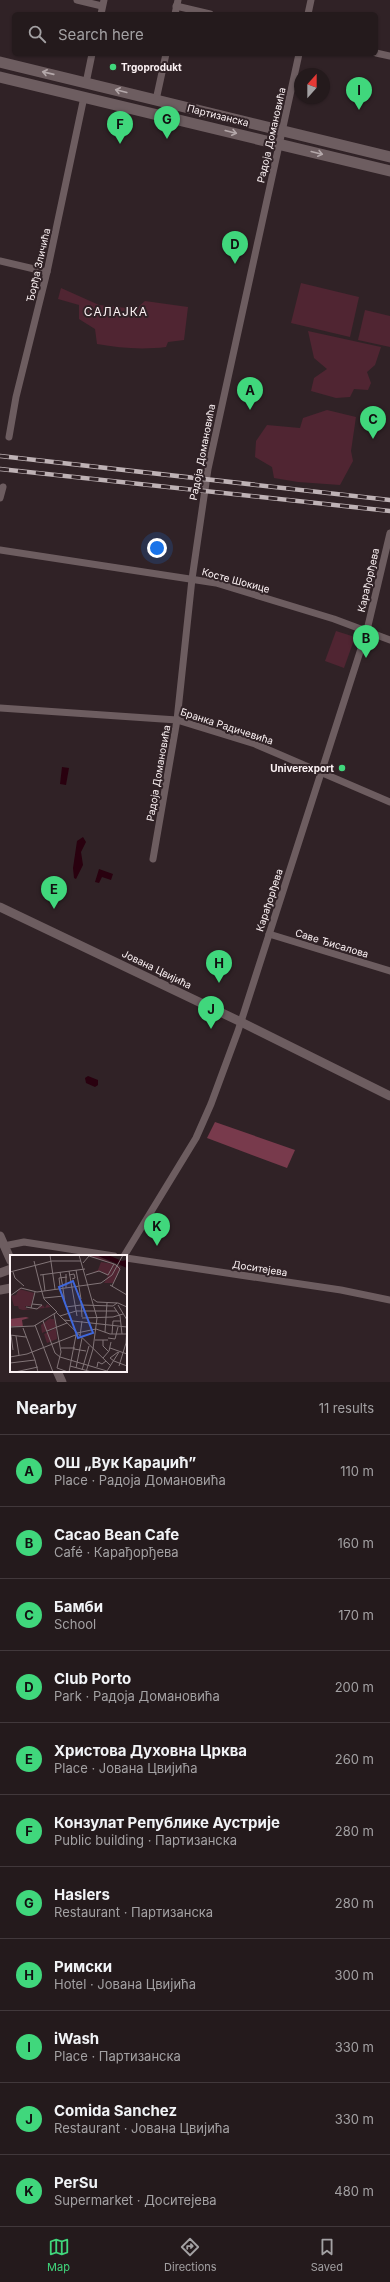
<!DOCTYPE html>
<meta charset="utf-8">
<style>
body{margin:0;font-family:Inter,sans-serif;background:#2c2325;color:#f1f3f6}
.compass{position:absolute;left:294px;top:68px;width:36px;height:36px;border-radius:50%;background:#241a1c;box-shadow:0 1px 3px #0004;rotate:21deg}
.you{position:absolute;left:157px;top:548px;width:14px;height:14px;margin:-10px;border:3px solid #fff;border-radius:50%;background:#1a73e8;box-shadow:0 0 0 6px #1a73e833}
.badge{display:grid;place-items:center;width:26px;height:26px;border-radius:50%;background:#40d77c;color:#111;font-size:13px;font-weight:700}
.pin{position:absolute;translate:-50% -33px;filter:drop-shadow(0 1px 2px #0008)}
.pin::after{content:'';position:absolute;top:21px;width:14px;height:12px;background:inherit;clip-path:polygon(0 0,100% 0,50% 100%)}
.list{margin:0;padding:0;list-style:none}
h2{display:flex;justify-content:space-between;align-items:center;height:52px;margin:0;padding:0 16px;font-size:17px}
h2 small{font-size:13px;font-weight:400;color:#a3a1a3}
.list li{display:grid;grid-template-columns:26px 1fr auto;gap:12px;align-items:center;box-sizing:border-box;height:72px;padding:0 16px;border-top:1px solid #41383b}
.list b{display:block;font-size:15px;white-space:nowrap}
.list p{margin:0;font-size:13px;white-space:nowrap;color:#a3a1a3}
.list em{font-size:13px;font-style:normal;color:#a3a1a3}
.icon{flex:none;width:22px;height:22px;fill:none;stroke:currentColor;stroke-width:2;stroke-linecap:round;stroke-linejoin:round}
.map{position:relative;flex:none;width:390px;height:1382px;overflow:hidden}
.search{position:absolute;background:#241a1c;box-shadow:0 1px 3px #0004;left:12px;right:12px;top:12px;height:44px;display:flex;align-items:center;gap:10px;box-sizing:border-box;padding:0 14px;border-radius:6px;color:#a3a1a3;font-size:15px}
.sheet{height:844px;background:#241a1c}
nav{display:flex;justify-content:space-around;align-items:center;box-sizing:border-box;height:56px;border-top:1px solid #41383b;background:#241a1c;font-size:11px;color:#a3a1a3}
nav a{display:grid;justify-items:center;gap:2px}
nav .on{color:#40d77c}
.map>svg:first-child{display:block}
.green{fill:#502532}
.forest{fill:#783a4c}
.water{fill:#29010f}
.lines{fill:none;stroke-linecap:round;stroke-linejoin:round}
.minor{stroke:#6d5d60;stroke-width:7}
.tertiary{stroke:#6d5d60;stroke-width:9}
.secondary{stroke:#6d5d60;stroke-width:11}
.rail-casing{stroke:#beb2b5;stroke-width:4.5}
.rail{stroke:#302226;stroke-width:3;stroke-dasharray:9;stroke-linecap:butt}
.oneway{stroke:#b4a8aa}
.poi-dot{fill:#40d77c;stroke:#302226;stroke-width:1.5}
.labels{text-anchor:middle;stroke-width:4;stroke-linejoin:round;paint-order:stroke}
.poi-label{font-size:10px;font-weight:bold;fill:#fcf2f4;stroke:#302226;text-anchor:start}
.street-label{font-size:10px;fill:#fcf2f4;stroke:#302226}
.quarter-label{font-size:12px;letter-spacing:1px;fill:#fcf2f4;stroke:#302226}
.inset-road{fill:none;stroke:#827578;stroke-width:1}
.view{fill:#3e67dc;fill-opacity:0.15;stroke:#3e67dc;stroke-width:2}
.inset-edge{fill:none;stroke:#fcf2f4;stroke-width:2}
</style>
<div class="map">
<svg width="390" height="1382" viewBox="0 0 390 1382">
<rect width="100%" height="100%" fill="#302226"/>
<g class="green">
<path d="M301 283 359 297 350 337 291 323Z"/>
<path d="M61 288 99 305 136 309 145 301 188 307 184 340 168 342 166 347C141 350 120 348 97 344L95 329 79 319V305L58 299Z"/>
<path d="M365 310 390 316V347L358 340Z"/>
<path d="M308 331 381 347 375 365 367 372 371 383 368 390 354 389 350 397 336 398 311 391 314 378 327 369 314 358Z"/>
<path d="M327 410 356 417 351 451 353 461 340 485 298 482 274 478 272 467 255 457 256 441 267 425 300 428 303 418Z"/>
<path d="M336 631 355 637 344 668 325 661Z"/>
</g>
<path class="forest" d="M215 1122 295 1150 287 1168 207 1138Z"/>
<g class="water">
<path d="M62 767 69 768 66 785 60 784Z"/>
<path d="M83 837 86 842 81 852 83 865 76 879 74 878 73 868 77 841Z"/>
<path d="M99 869 113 874 111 880 102 877 99 883 95 882Z"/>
<path d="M88 1076 98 1080V1085L95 1087 86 1083 85 1078Z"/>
</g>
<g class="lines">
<g class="minor">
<path d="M77 0 102 6"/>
<path d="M176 6 210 14"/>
<path d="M101 14 104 0"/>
<path d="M175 14 178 0"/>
<path d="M308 14 311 0"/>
<path d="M376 53 390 56"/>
<path d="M86 83 92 54"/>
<path d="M156 100 166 54"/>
<path d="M0 261 47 272"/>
<path d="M9 437 16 397 47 272 84 97"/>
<path d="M0 498 3 487"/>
<path d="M0 550 216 583 334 619 390 640"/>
<path d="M0 708 177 720 255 744 390 802"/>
<path d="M153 859 177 720 192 579 208 469 299 54"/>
<path d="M269 934 390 971"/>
<path d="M4 1246 24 1242 114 1256"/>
<path d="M124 1256 196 1138 211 1104 238 1031 367 630 390 533"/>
<path d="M126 1258 341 1290 390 1300"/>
</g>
<g class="tertiary">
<path d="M0 907 241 1022 390 1096"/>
<path d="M0 1236 11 1261"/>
<path d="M0 1273 11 1269"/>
<path d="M0 1290 11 1288"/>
<path d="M57 1371 62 1382"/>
</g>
<g class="secondary">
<path d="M0 62 390 157"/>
<path d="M0 77 390 171"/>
</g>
<defs>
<g id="rail">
<path d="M0 456 390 500"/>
<path d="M0 469 390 511"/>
</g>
</defs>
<use href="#rail" class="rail-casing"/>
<use href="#rail" class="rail"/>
</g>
<defs><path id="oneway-shaft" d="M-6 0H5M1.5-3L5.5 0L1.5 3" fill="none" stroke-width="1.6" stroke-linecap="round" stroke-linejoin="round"/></defs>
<g class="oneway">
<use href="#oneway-shaft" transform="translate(48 73) rotate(-167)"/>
<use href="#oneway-shaft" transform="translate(121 91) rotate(-166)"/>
<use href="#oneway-shaft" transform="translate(231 132) rotate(14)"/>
<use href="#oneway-shaft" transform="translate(317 153) rotate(14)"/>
</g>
<g class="poi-dot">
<circle cx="113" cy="67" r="4"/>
<circle cx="342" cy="768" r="4"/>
</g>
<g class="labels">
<g class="poi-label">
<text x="121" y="71">Trgoprodukt</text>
<text x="334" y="772" text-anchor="end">Univerexport</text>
</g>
<g class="street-label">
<text transform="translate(218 115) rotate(14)" y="4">Партизанска</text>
<text transform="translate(271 135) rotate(-77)" y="4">Радоја Домановића</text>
<text transform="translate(38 265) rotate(-77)" y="4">Ђорђа Зличића</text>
<text transform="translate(202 452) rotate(-79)" y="4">Радоја Домановића</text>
<text transform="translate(236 580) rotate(15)" y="4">Косте Шокице</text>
<text transform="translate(368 580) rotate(-77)" y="4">Карађорђева</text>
<text transform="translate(227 726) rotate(18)" y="4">Бранка Радичевића</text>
<text transform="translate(158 773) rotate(-80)" y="4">Радоја Домановића</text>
<text transform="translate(269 900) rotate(-72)" y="4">Карађорђева</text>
<text transform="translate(332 943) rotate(17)" y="4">Саве Ђисалова</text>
<text transform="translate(157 969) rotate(26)" y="4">Јована Цвијића</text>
<text transform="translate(260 1268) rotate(9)" y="4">Доситејева</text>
</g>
<g class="quarter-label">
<text x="116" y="316">САЛАЈКА</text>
</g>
</g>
<g transform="translate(10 1255)">
<rect width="117" height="117" fill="#302226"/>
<path d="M77 0H86L111 12 103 28H94L98 21 91 16 83 17 88 15 91 7 104 9ZM9 34 24 38 21 51H15L17 54H27L33 50 35 53 37 49 41 52 35 53 13 55 9 54 8 51H4L1 41 6 40ZM44 60 40 64H44L46 72 32 78 31 70ZM46 73 47 84 37 88 34 79Z" fill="#502532"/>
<path d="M16 62 19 63 12 65 13 72 0 71V64Z" fill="#783a4c"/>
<path d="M86 0H98L112 6 117 5V13Z" fill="#29010f"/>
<path class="inset-road" d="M40 0 45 34M69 0 87 63 83 94 76 117M24 6 30 30M73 8 79 1 104 9M66 15 69 31M59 16 67 61M0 17 42 6H71M3 17 5 23 14 31M50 17 53 33M30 20 75 14M33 20 35 36M59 20 64 19 65 23 62 24M76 20 89 16 98 20 104 9 106 10 110 14 102 31M100 30 117 40M50 31 49 23 57 22M69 32 71 44M56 33V19M53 34 55 48M0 41 11 33 27 37 91 28 102 20 113 0M34 43 54 41M83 44 87 47 108 48 117 52M71 46 72 62M108 50 117 65M16 52 27 54 32 50 22 49M56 52 71 50 103 51 107 48M104 52 110 61 112 79M21 53 25 37M47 58 101 111M44 59 51 97 47 113 58 117M50 61 66 56H107M72 63 103 62 113 59M54 65 117 72M33 66 45 98 50 102 97 116 109 97M25 70 43 117M0 72 24 71 47 57 34 44 30 30M13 73 25 105M37 76 57 68M95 77 97 48M67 78 86 74 100 79H117M102 79 103 66H111M0 80 16 82M1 80 3 95M6 81 9 100M70 81 72 66M98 83 105 84 108 72M85 85H98M93 85V91L99 97M51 93H65M100 93 117 99M64 94 76 96M0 102 17 99 68 79M93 103 99 96 101 87M25 105 28 117M104 106 100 103 108 97M104 106 117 111M0 108 25 105M60 111 82 117M109 111 116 88 117 72M87 112 88 107 92 109 96 106M66 113 72 83M72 115 79 91M5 117 28 112M62 117H59L66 80"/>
<path class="view" d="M63 26 83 78 68 83 49 32Z"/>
<rect width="117" height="117" class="inset-edge"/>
</g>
</svg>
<svg class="compass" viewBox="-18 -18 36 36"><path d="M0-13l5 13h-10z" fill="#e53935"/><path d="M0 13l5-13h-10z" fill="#a3a1a3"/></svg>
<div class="you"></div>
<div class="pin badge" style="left:250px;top:410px">A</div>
<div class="pin badge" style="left:366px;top:658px">B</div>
<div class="pin badge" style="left:373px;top:439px">C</div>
<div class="pin badge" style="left:235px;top:264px">D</div>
<div class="pin badge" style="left:54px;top:909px">E</div>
<div class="pin badge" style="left:120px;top:144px">F</div>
<div class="pin badge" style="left:167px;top:139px">G</div>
<div class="pin badge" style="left:219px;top:983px">H</div>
<div class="pin badge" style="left:359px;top:110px">I</div>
<div class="pin badge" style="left:211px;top:1029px">J</div>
<div class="pin badge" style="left:157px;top:1246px">K</div>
<div class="search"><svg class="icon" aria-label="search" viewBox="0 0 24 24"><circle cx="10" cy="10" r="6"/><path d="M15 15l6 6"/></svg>Search here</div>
</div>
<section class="sheet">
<h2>Nearby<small>11 results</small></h2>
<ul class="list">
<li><span class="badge">A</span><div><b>ОШ „Вук Караџић”</b><p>Place · Радоја Домановића</p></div><em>110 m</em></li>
<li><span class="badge">B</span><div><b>Cacao Bean Cafe</b><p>Café · Карађорђева</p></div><em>160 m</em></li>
<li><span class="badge">C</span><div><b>Бамби</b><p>School</p></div><em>170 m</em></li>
<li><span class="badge">D</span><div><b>Club Porto</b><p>Park · Радоја Домановића</p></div><em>200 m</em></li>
<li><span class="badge">E</span><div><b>Христова Духовна Црква</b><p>Place · Јована Цвијића</p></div><em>260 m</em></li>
<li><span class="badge">F</span><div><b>Конзулат Републике Аустрије</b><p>Public building · Партизанска</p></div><em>280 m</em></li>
<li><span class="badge">G</span><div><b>Haslers</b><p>Restaurant · Партизанска</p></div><em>280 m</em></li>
<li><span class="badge">H</span><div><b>Римски</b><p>Hotel · Јована Цвијића</p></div><em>300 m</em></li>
<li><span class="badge">I</span><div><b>iWash</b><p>Place · Партизанска</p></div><em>330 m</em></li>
<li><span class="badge">J</span><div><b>Comida Sanchez</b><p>Restaurant · Јована Цвијића</p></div><em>330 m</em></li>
<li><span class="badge">K</span><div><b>PerSu</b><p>Supermarket · Доситејева</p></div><em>480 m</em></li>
</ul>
</section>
<nav>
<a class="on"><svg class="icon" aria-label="map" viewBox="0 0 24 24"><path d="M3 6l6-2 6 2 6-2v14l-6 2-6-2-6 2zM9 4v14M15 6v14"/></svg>Map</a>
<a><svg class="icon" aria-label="directions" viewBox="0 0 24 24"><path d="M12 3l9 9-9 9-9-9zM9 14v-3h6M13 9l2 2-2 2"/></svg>Directions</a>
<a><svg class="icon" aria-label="saved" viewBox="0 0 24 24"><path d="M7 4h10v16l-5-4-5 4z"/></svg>Saved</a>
</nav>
